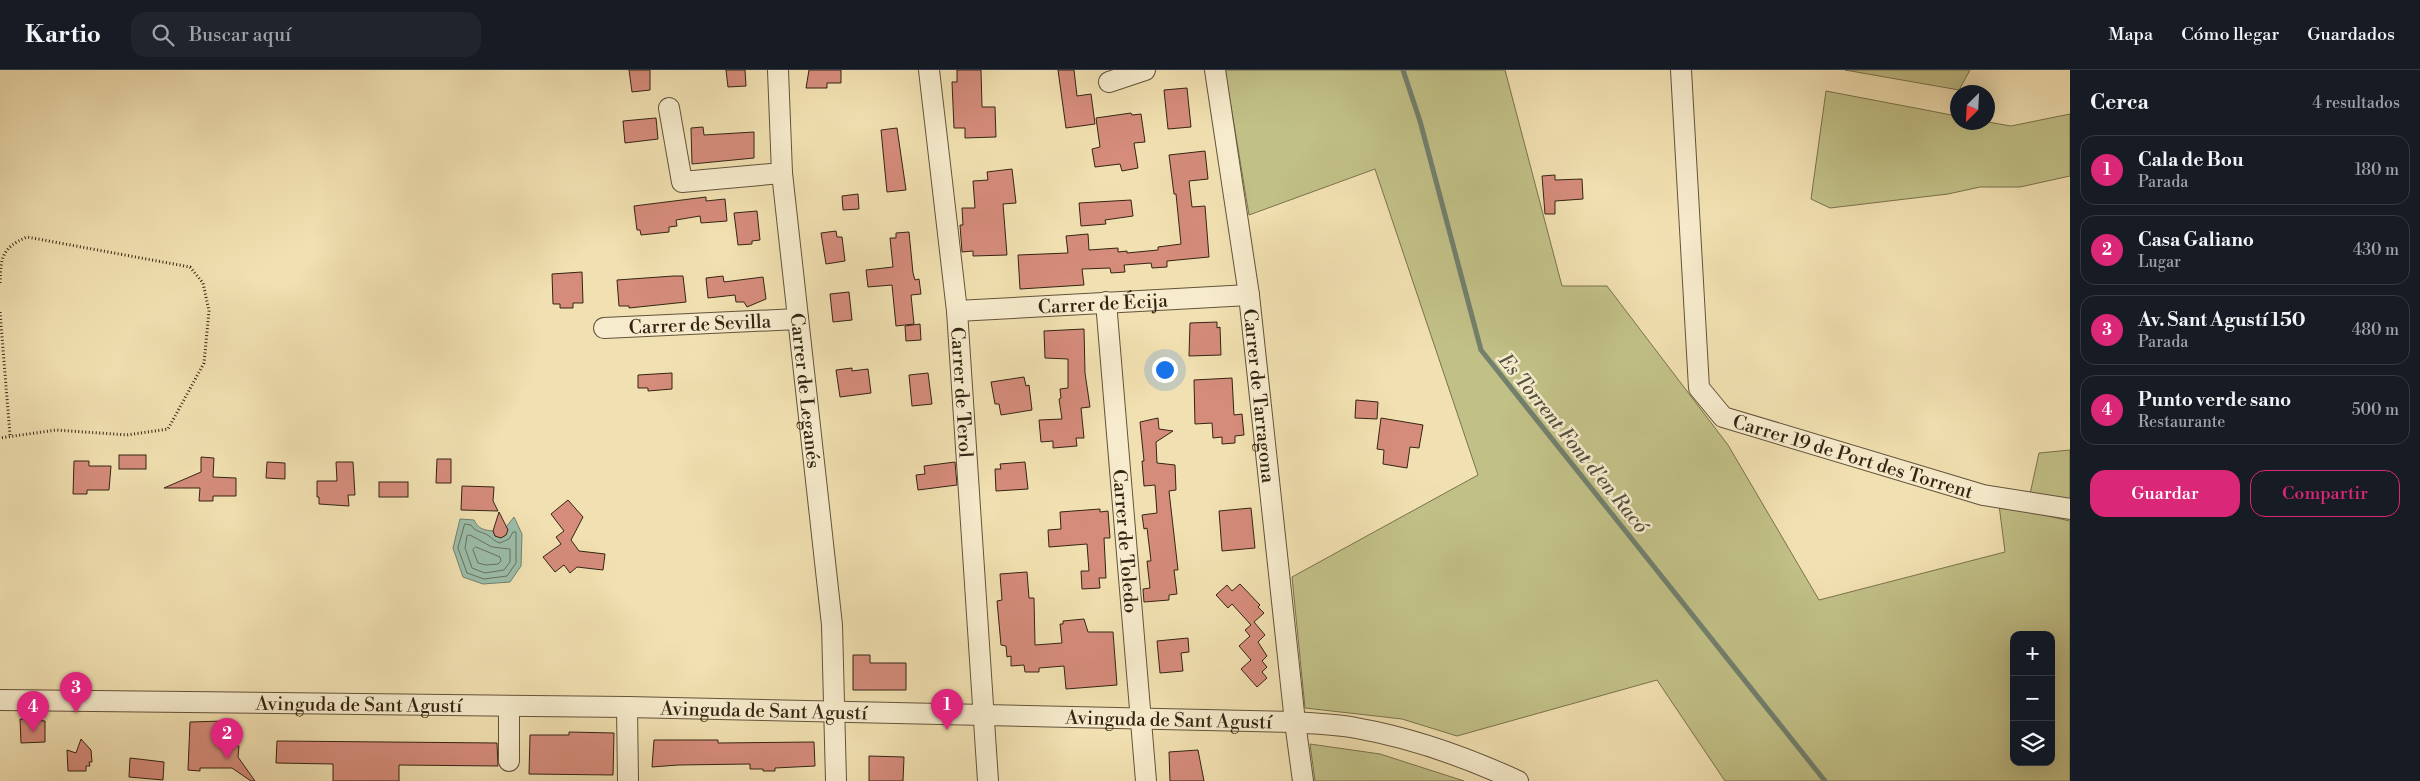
<!DOCTYPE html>
<html lang="es">
<meta charset="utf-8">
<style>
body{margin:0;font-family:"Libre Bodoni",serif;background:#20242c;color:#f1f3f6}
.controls{position:absolute;right:15px;bottom:15px;display:grid;overflow:hidden;border-radius:10px;box-shadow:0 5px 20px #0002}
.controls button{width:45px;height:45px;display:grid;place-items:center;padding:0;border:0;border-bottom:1px solid #363941;background:#171b24;color:#f1f3f6;font:25px sans-serif}
.compass{position:absolute;left:1950px;top:15px;width:45px;height:45px;border-radius:50%;background:#171b24;box-shadow:0 5px 20px #0002;rotate:204deg}
.you{position:absolute;left:1164px;top:299px;width:18px;height:18px;margin:-12px;border:4px solid #fff;border-radius:50%;background:#1a73e8;box-shadow:0 0 0 8px #1a73e833}
.badge{display:grid;place-items:center;width:32px;height:32px;border-radius:50%;background:#db2777;color:#fff;font-size:16px;font-weight:700}
.pin{position:absolute;translate:-50% -41px;filter:drop-shadow(0 1px 2px #0008)}
.pin::after{content:'';position:absolute;top:26px;width:18px;height:15px;background:inherit;clip-path:polygon(0 0,100% 0,50% 100%)}
.list{margin:0;padding:0;list-style:none}
h2{display:flex;justify-content:space-between;align-items:center;height:65px;margin:0;padding:0 20px;font-size:21px}
h2 small{font-size:16px;font-weight:400;color:#9ea1a6}
.list li{display:grid;grid-template-columns:32px 1fr auto;gap:15px;align-items:center;box-sizing:border-box;height:70px;margin:0 10px 10px;padding:0 10px;border:1px solid #363941;border-radius:15px}
.list b{display:block;font-size:19px;white-space:nowrap}
.list p{margin:0;font-size:16px;white-space:nowrap;color:#9ea1a6}
.list em{font-size:16px;font-style:normal;color:#9ea1a6}
.actions{display:flex;gap:10px;padding:15px 20px}
.actions a{flex:1;padding:11px 0;border:1px solid #db2777;border-radius:15px;text-align:center;font-size:18px;color:#db2777}
.actions .main{background:#db2777;color:#fff}
.icon{flex:none;width:28px;height:28px;fill:none;stroke:currentColor;stroke-width:2;stroke-linecap:round;stroke-linejoin:round}
.map{position:relative;flex:none;width:2070px;height:711px;overflow:hidden}
header{display:flex;align-items:center;gap:30px;box-sizing:border-box;height:70px;padding:0 25px;background:#171b24;border-bottom:1px solid #363941}
header strong{font-size:24px}
nav{display:flex;gap:28px;margin-inline-start:auto;font-size:18px}
.search{width:350px;height:45px;background:#20242c;display:flex;align-items:center;gap:12px;box-sizing:border-box;padding:0 18px;border-radius:15px;color:#9ea1a6;font-size:19px}
main{display:flex}
aside{flex:1;background:#171b24}
.map>svg:first-child{display:block}
.green{fill:#c1c087;stroke:#7a724d;fill-rule:evenodd}
.water{fill:#9bbda9;stroke:#72806d}
.lines{fill:none;stroke-linecap:round;stroke-linejoin:round}
.shore{stroke:#68705e;stroke-width:1}
.stream{stroke:#72806d;stroke-width:5}
.building{fill:#d58c7b;stroke:#342413}
.minor-casing{stroke:#63533a;stroke-width:22}
.path{stroke:#342413;stroke-width:3;stroke-dasharray:1 2.5;stroke-linecap:butt}
.minor{stroke:#f6ebcc;stroke-width:20}
.labels{text-anchor:middle;stroke-width:5;stroke-linejoin:round;paint-order:stroke}
.street-label{font-size:19px;fill:#342413;stroke:#f6ebcc}
.water-label{font-size:20px;font-style:italic;fill:#535240;stroke:#f6ebcc}
</style>
<header>
<strong>Kartio</strong>
<div class="search"><svg class="icon" aria-label="search" viewBox="0 0 24 24"><circle cx="10" cy="10" r="6"/><path d="M15 15l6 6"/></svg>Buscar aquí</div>
<nav><a>Mapa</a><a>Cómo llegar</a><a>Guardados</a></nav>
</header>
<main>
<div class="map">
<svg width="2070" height="711" viewBox="0 0 2070 711">
<rect width="100%" height="100%" fill="#f1e0b1"/>
<filter id="stains"><feTurbulence type="fractalNoise" baseFrequency=".004" numOctaves="4"/><feColorMatrix values="0 0 0 0 .2 0 0 0 0 .09 0 0 0 0 .02 0 0 0 .5 -.17"/></filter>
<radialGradient id="worn" r=".72"><stop offset=".6" stop-color="#630" stop-opacity="0"/><stop offset="1" stop-color="#630" stop-opacity=".3"/></radialGradient>
<g class="green">
<path d="M1225 0H1505L1562 216H1607L1728 375 1819 530 2005 482 1999 435 2070 451V711H1725L1657 610 1457 666 1402 649 1305 638 1292 507 1478 405 1375 99 1249 145ZM2014 565H2051V692H2014Z"/>
<path d="M1845 0H1970L1959 20Z"/>
<path d="M1826 21 1957 46 1958 52H1988L2011 56 2070 44V106L2020 117H1980L1948 124 1830 138 1811 129Z"/>
<path d="M2070 380V435L2030 424 2039 383Z"/>
<path d="M1310 674 1380 684 1464 711H1315Z"/>
</g>
<path class="water" d="M514 447 522 464 521 496 510 512 483 514 463 507 453 478 460 449 474 450C478 459 484 460 493 461L495 466 501 468 506 465V457Z"/>
<g class="lines">
<g class="shore">
<path d="M465 454 471 455C476 463 482 461 489 466 493 469 494 471 500 473L509 469 513 462H516V493L507 506 484 509 467 503 458 478Z"/>
<path d="M470 465 492 477 510 479V492L504 500 485 503 472 498 465 478 467 466Z"/>
<path d="M476 477 500 487 501 491 498 494 486 495 478 493 473 480Z"/>
</g>
<path class="stream" d="M1403 0 1420 51 1481 280 1825 711"/>
</g>
<g class="building">
<path d="M629 0H650V20L632 22Z"/>
<path d="M726 0H745L746 16 728 17Z"/>
<path d="M809 0H841V13H827V18H806Z"/>
<path d="M957 0H981L982 37H995L996 67 965 68V58H954L952 12H957Z"/>
<path d="M1058 0H1074L1077 26 1091 24 1095 54 1066 58Z"/>
<path d="M1187 18 1191 57 1168 59 1164 20Z"/>
<path d="M1131 43 1132 45 1141 44 1145 72 1134 73 1138 98 1122 101 1120 94 1095 97 1092 79 1100 77 1096 48Z"/>
<path d="M656 48 658 69 625 73 623 51Z"/>
<path d="M703 57 704 65 754 62V88L692 94 691 58Z"/>
<path d="M897 58 906 120 887 122 881 60Z"/>
<path d="M1205 81 1208 109 1189 111 1192 137 1205 136 1209 187 1167 191V197L1152 198 1151 193 1124 195 1125 202 1111 203 1110 198 1082 199 1084 215 1020 219 1018 185 1068 183 1066 166 1088 164 1089 180 1118 178V182L1127 181V183L1158 180V177L1181 174 1176 124H1174L1169 85Z"/>
<path d="M1012 99 1016 133 1003 134 1007 185 973 186V181L962 182 960 155H963L962 138H975L973 111 988 110 987 102Z"/>
<path d="M1555 105V110L1582 109 1583 129 1555 131V144H1545L1542 106Z"/>
<path d="M858 124 859 139 843 140 842 126Z"/>
<path d="M706 127V131L725 129 727 151 701 153 700 146 676 150 677 156 669 157V162L641 165 640 160H637L634 136Z"/>
<path d="M1131 130 1133 146 1105 150 1106 154 1081 156 1079 133Z"/>
<path d="M757 141 760 170 752 171V174L738 175 734 143Z"/>
<path d="M836 161 837 167H842L845 191 826 194 821 163Z"/>
<path d="M909 162 913 203 915 210 919 209 921 224 911 225 914 254 896 256 892 215 868 217 866 200 893 197 890 168H896V163Z"/>
<path d="M582 202 583 233H573V238H560V234H553L552 204Z"/>
<path d="M674 206H683L686 232 629 238V236H619L617 210Z"/>
<path d="M723 206 724 212 763 207 766 229 747 237 744 232H736L735 225 708 228 706 208Z"/>
<path d="M849 222 852 250 833 252 830 224Z"/>
<path d="M1217 252V258L1220 257 1221 285 1189 286 1190 253Z"/>
<path d="M920 254 921 270 906 271 905 256Z"/>
<path d="M1084 259 1085 303 1090 337 1081 338 1084 368H1076L1077 376 1053 378V371L1041 372 1039 350 1062 349 1059 329 1061 328 1060 319 1068 318V289L1045 288 1044 261Z"/>
<path d="M852 298V301L868 299 871 323 840 327 836 300Z"/>
<path d="M672 303V319L648 321V318H638V305Z"/>
<path d="M928 303 932 334 912 336 909 305Z"/>
<path d="M1024 307 1026 316 1029 315 1032 340 1001 345 999 334H995L991 312Z"/>
<path d="M1232 308 1234 345 1242 344 1244 365 1235 366V373L1222 374V367L1213 368 1212 353 1195 354 1194 310Z"/>
<path d="M1356 330 1378 332 1377 349 1355 348Z"/>
<path d="M1158 348 1159 359 1173 361 1156 372 1157 393 1175 395 1176 420 1169 421 1178 500H1174L1177 524 1169 525V530L1144 532 1143 519 1150 518 1147 491H1151L1147 458 1144 459 1142 445 1157 443 1155 415 1144 416 1142 391H1144L1140 352Z"/>
<path d="M1381 348 1423 355 1419 378 1410 377 1407 398 1383 394 1384 380 1377 379Z"/>
<rect x="119" y="385" width="27" height="14"/>
<path d="M201 387 214 388 213 407 236 408V426H213V431H199L200 418H164L201 402Z"/>
<path d="M437 389H451V413H436Z"/>
<path d="M74 391H89V396H111L109 420H87V424H73Z"/>
<path d="M267 392 285 393V409L266 408Z"/>
<path d="M336 392H353L355 425H348L349 436 319 434V427H317V411H337Z"/>
<path d="M955 392 957 415 918 420 916 405 925 404 924 396Z"/>
<path d="M1025 392 1028 419 996 421 995 399H1001L1000 394Z"/>
<rect x="379" y="412" width="29" height="15"/>
<path d="M462 416 494 417 493 431 498 441 461 440Z"/>
<path d="M568 430 583 447 571 470 579 481 605 484 603 500 577 497 570 503 564 495 555 502 543 487 561 474 556 467 564 461 551 444Z"/>
<path d="M1251 438 1255 478 1222 481 1219 441Z"/>
<path d="M1100 439V442L1108 441 1110 468H1104L1106 508H1099L1100 518 1082 519 1081 501H1089L1087 474 1049 477 1048 460 1061 459 1060 442Z"/>
<path d="M499 442 508 460 506 465 501 468 495 466 493 461Z"/>
<path d="M1027 502 1029 528H1034L1035 575 1062 573 1060 554H1063V551L1084 549 1088 562H1113L1117 615 1066 619 1064 596 1039 598V602H1025L1024 595 1011 596V586L1007 587 1006 576 1001 575 997 531 1002 530 1000 504Z"/>
<path d="M1240 514 1260 535 1258 537 1264 543 1254 552 1265 565 1258 572 1267 586 1262 591 1267 597 1262 602 1267 608 1257 617 1241 599 1251 590 1239 576 1250 566 1245 560 1251 555 1232 534 1228 538 1216 525 1227 515 1232 521Z"/>
<path d="M1188 568 1189 582 1181 583 1183 601 1160 603 1157 571Z"/>
<path d="M853 585H870V593H906V620H853Z"/>
<path d="M20 649 45 651V672L21 673Z"/>
<path d="M224 651 222 674 239 676 238 687 255 711H251L232 698H200V701L188 700 190 652Z"/>
<path d="M569 662 614 663 613 705 529 704 530 665H569Z"/>
<path d="M81 669 91 680 92 692H89L90 696H86V701H68L67 680 76 683Z"/>
<path d="M654 670H718V673L814 672 815 696 775 698V701H763V699H750V694L678 695 652 697Z"/>
<path d="M277 671 497 673 498 696 399 695V711H333V694L276 693Z"/>
<path d="M1198 680 1204 711H1170L1169 682Z"/>
<path d="M869 686 904 687 903 711H869Z"/>
<path d="M130 688 164 692 163 710 129 707Z"/>
</g>
<g class="lines">
<defs>
<g id="minor">
<path id="s1" d="M778 0 782 103 832 555 836 711"/>
<path id="s2" d="M929 0 957 241 988 711"/>
<path id="s3" d="M1215 0 1249 225 1295 652 1303 711"/>
<path id="s4" d="M1681 0 1699 318 1723 347 1983 425 2070 439"/>
<path d="M1109 12 1145 0"/>
<path d="M669 38 682 112 782 103"/>
<path id="s5" d="M1106 232 1146 711"/>
<path id="s6" d="M957 241 1249 225"/>
<path id="s7" d="M604 258 798 249"/>
<path id="s8" d="M0 630 627 637 1295 652C1315 654 1336 654 1356 658 1413 668 1466 687 1518 711"/>
<path d="M509 636V691"/>
<path d="M627 637 628 711"/>
</g>
</defs>
<use href="#minor" class="minor-casing"/>
<g class="path">
<path d="M0 213C1 188 1 178 27 167L190 197 203 213 209 241 204 293 168 359 127 365 56 360 0 368"/>
<path d="M0 242 10 365"/>
</g>
<use href="#minor" class="minor"/>
</g>
<g class="labels">
<g class="street-label">
<text dy="7" stroke="none"><textPath href="#s6" startOffset="146">Carrer de Écija</textPath></text>
<text dy="7" stroke="none"><textPath href="#s7" startOffset="96">Carrer de Sevilla</textPath></text>
<text dy="7" stroke="none"><textPath href="#s1" startOffset="322">Carrer de Leganés</textPath></text>
<text dy="7" stroke="none"><textPath href="#s2" startOffset="324">Carrer de Terol</textPath></text>
<text dy="7" stroke="none"><textPath href="#s3" startOffset="329">Carrer de Tarragona</textPath></text>
<text dy="7" stroke="none"><textPath href="#s4" startOffset="492">Carrer 19 de Port des Torrent</textPath></text>
<text dy="7" stroke="none"><textPath href="#s5" startOffset="240">Carrer de Toledo</textPath></text>
<text dy="7" stroke="none"><textPath href="#s8" startOffset="359">Avinguda de Sant Agustí</textPath></text>
<text dy="7" stroke="none"><textPath href="#s8" startOffset="764">Avinguda de Sant Agustí</textPath></text>
<text dy="7" stroke="none"><textPath href="#s8" startOffset="1169">Avinguda de Sant Agustí</textPath></text>
</g>
<g class="water-label">
<text transform="translate(1574 373) rotate(51)" y="7">Es Torrent Font d'en Racó</text>
</g>
</g>
<rect width="100%" height="100%" filter="url(#stains)"/>
<rect width="100%" height="100%" fill="url(#worn)"/>
</svg>
<div class="controls">
<button>+</button>
<button>−</button>
<button><svg class="icon" aria-label="layers" viewBox="0 0 24 24"><path d="M12 4l9 5-9 5-9-5zM3 14l9 5 9-5"/></svg></button>
</div>
<svg class="compass" viewBox="-18 -18 36 36"><path d="M0-13l5 13h-10z" fill="#e53935"/><path d="M0 13l5-13h-10z" fill="#9ea1a6"/></svg>
<div class="you"></div>
<div class="pin badge" style="left:947px;top:660px">1</div>
<div class="pin badge" style="left:227px;top:689px">2</div>
<div class="pin badge" style="left:76px;top:643px">3</div>
<div class="pin badge" style="left:33px;top:662px">4</div>
</div>
<aside>
<h2>Cerca<small>4 resultados</small></h2>
<ul class="list">
<li><span class="badge">1</span><div><b>Cala de Bou</b><p>Parada</p></div><em>180 m</em></li>
<li><span class="badge">2</span><div><b>Casa Galiano</b><p>Lugar</p></div><em>430 m</em></li>
<li><span class="badge">3</span><div><b>Av. Sant Agustí 150</b><p>Parada</p></div><em>480 m</em></li>
<li><span class="badge">4</span><div><b>Punto verde sano</b><p>Restaurante</p></div><em>500 m</em></li>
</ul>
<div class="actions"><a class="main">Guardar</a><a>Compartir</a></div>
</aside>
</main>
